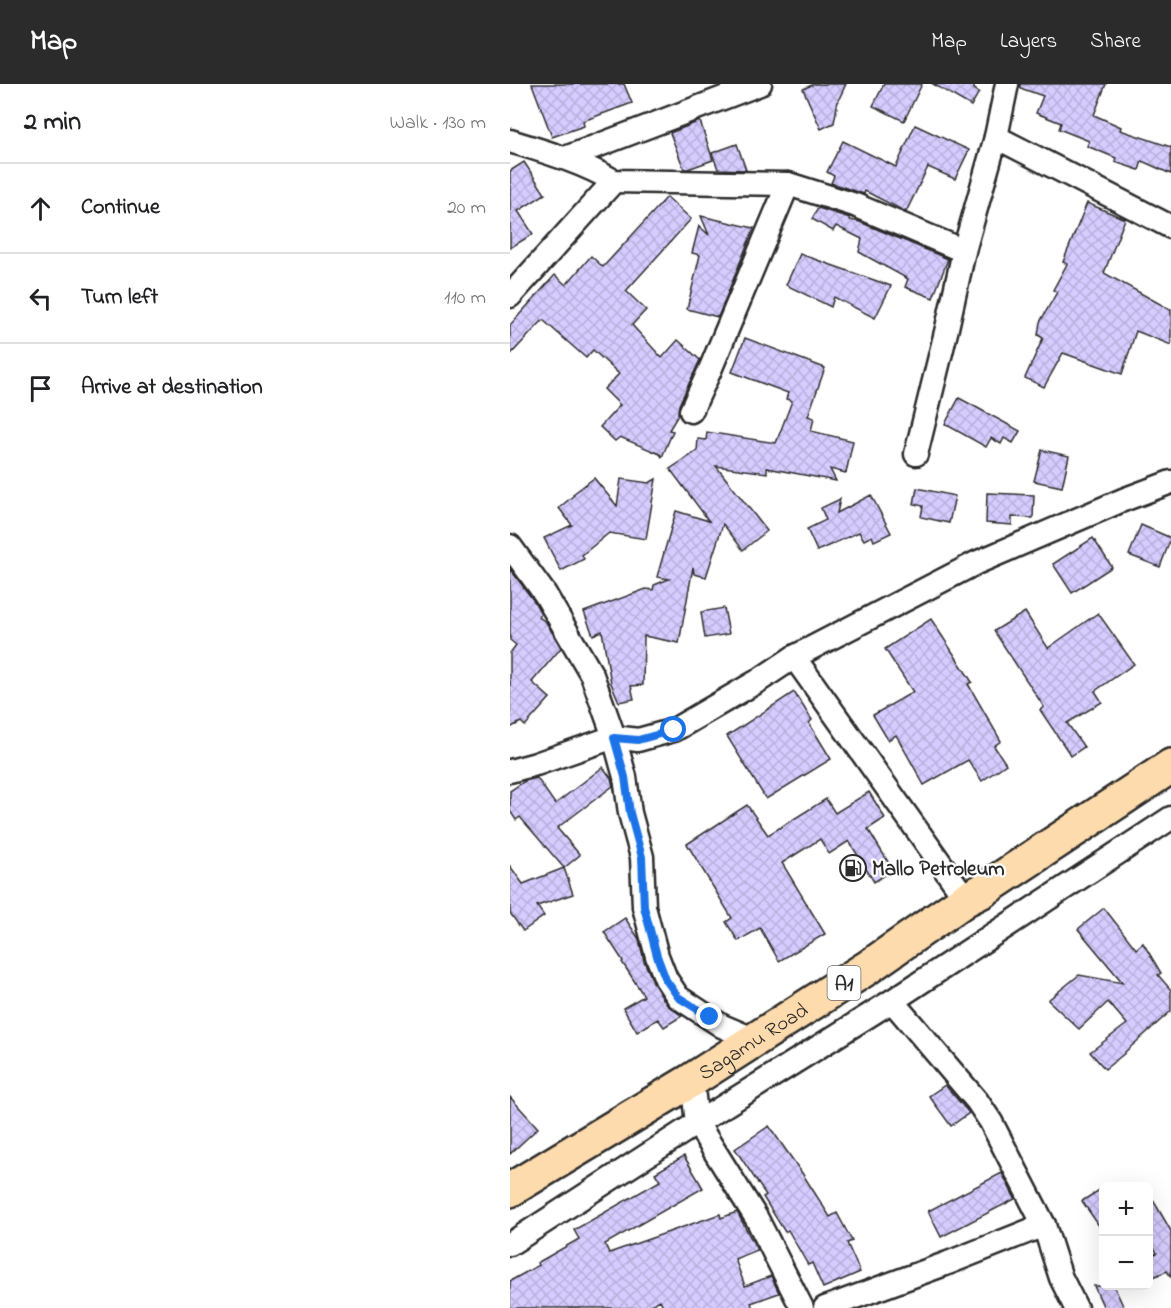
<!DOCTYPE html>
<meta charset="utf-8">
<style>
body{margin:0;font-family:"Indie Flower",sans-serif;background:#f6f6f6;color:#202124}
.controls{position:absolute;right:18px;bottom:18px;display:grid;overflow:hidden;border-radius:9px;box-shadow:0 6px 24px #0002}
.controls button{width:54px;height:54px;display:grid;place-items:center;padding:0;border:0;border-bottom:2px solid #e0e0e0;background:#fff;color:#202124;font:30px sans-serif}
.stop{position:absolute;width:18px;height:18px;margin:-14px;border:4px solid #1a73e8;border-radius:50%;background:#fff}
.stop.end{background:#1a73e8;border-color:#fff;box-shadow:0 2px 6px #0008}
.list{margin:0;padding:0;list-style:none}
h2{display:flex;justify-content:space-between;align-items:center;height:78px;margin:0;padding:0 24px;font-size:26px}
h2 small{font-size:20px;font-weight:400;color:#757577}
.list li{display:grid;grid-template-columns:39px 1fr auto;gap:18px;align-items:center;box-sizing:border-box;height:90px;padding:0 24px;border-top:2px solid #e0e0e0}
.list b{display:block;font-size:22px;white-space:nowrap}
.list em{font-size:20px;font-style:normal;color:#757577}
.icon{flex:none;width:33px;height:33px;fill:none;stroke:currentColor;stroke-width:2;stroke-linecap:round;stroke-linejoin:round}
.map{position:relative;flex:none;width:661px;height:1224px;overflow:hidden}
header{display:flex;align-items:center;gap:36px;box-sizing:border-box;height:84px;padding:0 30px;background:#2b2b2b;color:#fff}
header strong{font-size:28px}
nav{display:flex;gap:33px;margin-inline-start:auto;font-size:21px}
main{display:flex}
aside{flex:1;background:#fff}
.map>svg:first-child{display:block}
.building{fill:url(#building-cross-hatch);stroke:#2b2b2b;stroke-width:1.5}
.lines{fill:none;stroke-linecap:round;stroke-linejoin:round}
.minor-casing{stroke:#2b2b2b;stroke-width:27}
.trunk-casing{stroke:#2b2b2b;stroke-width:38}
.minor{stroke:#fff;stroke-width:22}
.trunk{stroke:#fedbac;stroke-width:33}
.route{stroke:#1a73e8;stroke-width:8}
.labels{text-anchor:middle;stroke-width:4.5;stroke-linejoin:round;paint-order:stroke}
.shield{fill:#fff;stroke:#6b6b6b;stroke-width:1.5}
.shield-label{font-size:20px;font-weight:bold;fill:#2b2b2b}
.poi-label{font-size:21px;font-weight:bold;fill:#2b2b2b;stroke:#fff;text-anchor:start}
.street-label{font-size:21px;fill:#2b2b2b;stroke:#fff}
</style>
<header>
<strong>Map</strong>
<nav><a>Map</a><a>Layers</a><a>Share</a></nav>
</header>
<main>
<aside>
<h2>2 min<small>Walk · 130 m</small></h2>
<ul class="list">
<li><svg class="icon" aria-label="ahead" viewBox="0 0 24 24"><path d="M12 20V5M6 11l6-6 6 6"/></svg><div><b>Continue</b></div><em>20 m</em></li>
<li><svg class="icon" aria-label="left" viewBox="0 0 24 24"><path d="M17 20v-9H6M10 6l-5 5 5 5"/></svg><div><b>Turn left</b></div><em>110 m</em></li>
<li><svg class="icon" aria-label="arrive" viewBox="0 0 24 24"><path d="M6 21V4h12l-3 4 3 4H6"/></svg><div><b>Arrive at destination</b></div></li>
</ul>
</aside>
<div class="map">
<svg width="661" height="1224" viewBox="0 0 661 1224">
<defs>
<pattern id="building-cross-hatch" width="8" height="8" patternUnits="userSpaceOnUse" patternTransform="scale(1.5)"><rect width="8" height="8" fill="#d6ccff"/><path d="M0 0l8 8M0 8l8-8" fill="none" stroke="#b8afdb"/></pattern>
</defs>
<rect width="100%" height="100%" fill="#fff"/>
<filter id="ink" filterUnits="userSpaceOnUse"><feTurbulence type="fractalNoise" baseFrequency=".0167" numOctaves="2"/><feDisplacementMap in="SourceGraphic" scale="12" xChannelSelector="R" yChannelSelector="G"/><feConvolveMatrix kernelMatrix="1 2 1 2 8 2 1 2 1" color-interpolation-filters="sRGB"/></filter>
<g filter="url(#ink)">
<g class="building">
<path d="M22 0H114L122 19 73 37 74 42 42 53Z"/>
<path d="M304 0H336L328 17 324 39 311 45 293 5Z"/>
<path d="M374 0H412L394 37 363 22Z"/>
<path d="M423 0H464V5L469 8 461 22Z"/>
<path d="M510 0H596L584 31 611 43 610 46 661 63V90L632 77 629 86 605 78 606 74 577 62 579 57 549 45 551 39 526 29 533 12 510 4Z"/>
<path d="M190 37 203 76 178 85H174L160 49Z"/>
<path d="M405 41 459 66 445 95 418 83 396 128 355 107 354 110 321 99 324 92 317 88 333 57 386 83Z"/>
<path d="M227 60 236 86 208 85 202 69Z"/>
<path d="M14 78 35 110 8 127 23 150 0 164V87Z"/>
<path d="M157 113 181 135 116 207 136 226 122 241 152 274 168 256 190 276 169 321 168 331 159 346 163 347 152 373 150 370 110 353 105 357 90 343 110 321 94 305 109 290 83 266 76 274 33 236 0 271V241L45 191 56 201 81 172 93 183Z"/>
<path d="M577 119 615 135 594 189 661 226V261L626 247 612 290 553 269 534 303 515 294 533 254 528 251 530 238 547 208 543 206 557 180 553 178Z"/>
<path d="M308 124 340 134V136L350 138 438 175 423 214 395 203 398 195 349 168 352 155 326 142 323 147 302 135Z"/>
<path d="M191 132 244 144 208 233 177 225 190 171 182 169 189 142 199 151Z"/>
<path d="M290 170 381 202 365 234 324 213 321 223 276 201Z"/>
<path d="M235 254 315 284 298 332 304 334 301 347 343 357 336 389 320 385 326 397 257 384V389L206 382 257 447 233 466 213 440 196 493 184 490 183 483 169 559 134 552 133 601 121 602 124 615 109 618 101 599 92 547 83 551 74 528 136 505 143 506 144 501 159 495 147 493 166 427 199 437 160 385 187 367 188 355 196 356 197 348 266 359 282 317 276 315 278 309 222 288Z"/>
<path d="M449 314 510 347 503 359 494 354 491 360 481 354 476 363 435 340Z"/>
<path d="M532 366 559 372 552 403 524 397Z"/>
<path d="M84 394 107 422 111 395 139 399 146 395 136 455 99 449 72 471 74 475 51 487 34 454 62 441 49 424 64 411 63 410Z"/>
<path d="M407 404 445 412 439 439 411 433 413 422 404 420Z"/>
<path d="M477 409 524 411 523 434 502 433V441L476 439Z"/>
<path d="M361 411 381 449 364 457 362 452 354 456 349 448 307 467 297 445 316 436 311 424 330 415 327 429Z"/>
<path d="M631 441 661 454 650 483 619 471Z"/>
<path d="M583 454 602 483 562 509 543 480Z"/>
<path d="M0 485 24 517 31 530 29 533 36 538 51 564 22 598 40 614 15 642 11 638 0 644V569L6 561 0 556Z"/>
<path d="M214 524 219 550 195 554 191 528Z"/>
<path d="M515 528 538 564 588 529 624 580 585 607 592 618 557 639 574 663 561 672 530 626 534 623 484 547Z"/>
<path d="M421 535 462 598 458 600 491 657 484 662 496 680 472 697 458 676 414 701 386 651 378 656 363 631 403 608 375 565Z"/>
<path d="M284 608 302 636 299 639 321 675 256 715 217 652Z"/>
<path d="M93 683 101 694 103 702 47 744 70 771 54 784 10 733 6 736 0 727V707L15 697 27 694 45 720Z"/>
<path d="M359 708 375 734 358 745 383 786 364 798 339 757 319 770 310 755 272 779 315 850 269 877 250 844 228 857 216 838 222 834 177 760 237 721 258 751 316 715 325 729Z"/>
<path d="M0 782 13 800 54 784 63 810 27 822 34 832 13 847 0 829Z"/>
<path d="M594 824 626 865 633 859 651 889 648 891 661 906V927L615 968V969L595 985 580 968 617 940 598 918 569 945 538 916 569 891 613 899 568 845Z"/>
<path d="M115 834 129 855 134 877 145 902 157 921 172 932 154 943 148 935 127 948 113 924 134 912 112 878 113 877 94 848Z"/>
<path d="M435 1001 459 1029 441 1042 419 1012Z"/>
<path d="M0 1013 28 1044 0 1070Z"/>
<path d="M259 1042 292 1089 320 1133 327 1129 342 1157 337 1159 350 1188 313 1204 302 1179 298 1181 278 1146 275 1148 253 1113 256 1111 225 1065Z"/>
<path d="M174 1072 193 1104 95 1160 99 1169 210 1130 211 1134 227 1128 247 1166 225 1175 235 1202 261 1192 269 1209 241 1219 243 1224H154L150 1216 136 1224H0V1197L29 1181 27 1179 69 1155 64 1146 150 1097 145 1089Z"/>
<path d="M492 1089 505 1115 431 1153 418 1127Z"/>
<path d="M594 1103V1149L572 1117Z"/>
<path d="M639 1109 661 1147V1193L657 1187 639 1195V1173L647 1169 639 1155Z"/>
<path d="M584 1202H604L614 1224H594Z"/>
</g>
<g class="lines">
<defs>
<g id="minor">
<path d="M486 53 661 143"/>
<path d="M0 57C36 68 72 78 104 97L278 100"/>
<path d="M55 74 250 0"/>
<path d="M0 212 104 97"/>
<path d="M181 327 200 286 278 100 345 121 454 167"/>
<path d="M406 370 437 244 454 167 486 53 497 0"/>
<path d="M0 462 35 510 82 591 104 653 128 656 164 646 248 597 284 573 466 479 613 416 661 398"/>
<path d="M284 573 456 815"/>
<path d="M0 687 26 680 104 653 115 693 120 729 132 773 134 823 147 872 156 895 168 913 212 942 245 956"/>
<path d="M382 917 467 1017 481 1038 534 1141 551 1194 566 1224"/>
<path d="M182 996 187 1039 247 1135 292 1224"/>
<path d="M0 1160 187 1039 382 917 661 734"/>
<path d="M315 1224 438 1179 534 1141"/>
</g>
<g id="trunk">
<path id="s1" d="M0 1106 182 996 357 884 456 815 472 807 661 682"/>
</g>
</defs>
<use href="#minor" class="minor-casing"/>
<use href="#trunk" class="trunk-casing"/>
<use href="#minor" class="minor"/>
<use href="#trunk" class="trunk"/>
</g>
</g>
<g class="lines" filter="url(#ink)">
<path class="route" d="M164 646 128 656 104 654 115 693 120 729 132 773 134 823 147 872 156 896 168 913 200 933"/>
</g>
<defs>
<symbol id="fuel-ring" viewBox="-11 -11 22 22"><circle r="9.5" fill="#fff" stroke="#2b2b2b" stroke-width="1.5"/><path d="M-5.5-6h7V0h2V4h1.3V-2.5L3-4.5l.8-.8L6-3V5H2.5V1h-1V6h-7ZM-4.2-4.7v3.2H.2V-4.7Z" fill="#2b2b2b"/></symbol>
</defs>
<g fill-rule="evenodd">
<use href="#fuel-ring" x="328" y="769" width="30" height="30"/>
</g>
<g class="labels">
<rect class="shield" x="317.5" y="882" width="33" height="34" rx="4.5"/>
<g class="shield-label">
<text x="334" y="906">A1</text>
</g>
<g class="poi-label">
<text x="362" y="791">Mallo Petroleum</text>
</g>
<g class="street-label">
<text dy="7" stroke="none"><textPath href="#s1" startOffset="285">Sagamu Road</textPath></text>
</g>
</g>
</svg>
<div class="controls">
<button>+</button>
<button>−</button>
</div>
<div class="stop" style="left:164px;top:646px"></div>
<div class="stop end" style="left:200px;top:933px"></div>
</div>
</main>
